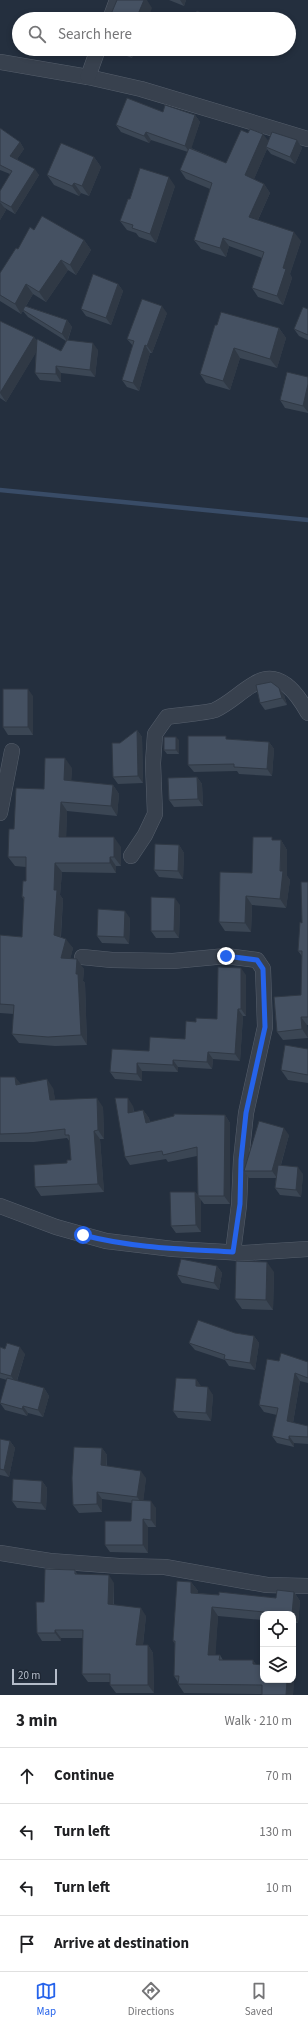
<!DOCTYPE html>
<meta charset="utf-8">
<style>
body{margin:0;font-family:"Source Sans 3",sans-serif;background:#f2f2f2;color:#202124}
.controls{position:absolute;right:12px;bottom:12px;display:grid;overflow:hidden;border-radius:8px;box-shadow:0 2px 6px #0003}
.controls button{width:36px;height:36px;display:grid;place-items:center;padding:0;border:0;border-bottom:1px solid #e0e0e0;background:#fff;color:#202124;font:20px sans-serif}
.scale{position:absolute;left:12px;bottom:10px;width:45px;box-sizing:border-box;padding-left:4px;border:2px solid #b4bcc9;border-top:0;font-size:11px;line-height:14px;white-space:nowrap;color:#b4bcc9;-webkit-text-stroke:3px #1d2633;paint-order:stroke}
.stop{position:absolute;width:12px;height:12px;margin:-9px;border:3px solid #2563eb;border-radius:50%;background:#fff}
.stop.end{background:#2563eb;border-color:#fff;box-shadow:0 1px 4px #0008}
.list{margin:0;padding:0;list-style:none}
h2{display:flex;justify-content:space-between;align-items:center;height:52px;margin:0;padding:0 16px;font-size:17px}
h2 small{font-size:13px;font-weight:400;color:#757577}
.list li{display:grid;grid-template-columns:26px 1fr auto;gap:12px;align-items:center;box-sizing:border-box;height:56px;padding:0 16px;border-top:1px solid #e0e0e0}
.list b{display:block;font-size:15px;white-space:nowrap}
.list em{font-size:13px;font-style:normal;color:#757577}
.icon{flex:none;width:22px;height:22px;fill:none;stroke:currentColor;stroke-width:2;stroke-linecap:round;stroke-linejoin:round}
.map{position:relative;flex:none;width:308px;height:1695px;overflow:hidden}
.search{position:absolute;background:#fff;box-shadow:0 2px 6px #0003;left:12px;right:12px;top:12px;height:44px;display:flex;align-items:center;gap:10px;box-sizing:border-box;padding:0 14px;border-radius:22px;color:#757577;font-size:15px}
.sheet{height:276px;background:#fff}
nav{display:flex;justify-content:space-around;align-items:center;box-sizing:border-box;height:56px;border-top:1px solid #e0e0e0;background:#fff;font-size:11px;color:#757577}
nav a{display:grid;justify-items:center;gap:2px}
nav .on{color:#2563eb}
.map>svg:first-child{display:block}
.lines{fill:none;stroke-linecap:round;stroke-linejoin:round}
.stream{stroke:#394c67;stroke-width:4.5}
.minor-casing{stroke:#565f6c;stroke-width:16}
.minor{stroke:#38414e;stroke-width:15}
.wall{fill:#3b4654}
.shaded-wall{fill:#303945}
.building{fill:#455162;stroke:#303945}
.route{stroke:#2563eb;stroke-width:5}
</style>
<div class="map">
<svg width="308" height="1695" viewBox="0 0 308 1695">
<rect width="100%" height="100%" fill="#242f3e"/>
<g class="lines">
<path class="stream" d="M0 490 308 520"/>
<defs>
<g id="minor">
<path d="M110 19 117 0"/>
<path d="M0 62 88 77 141 89 308 139"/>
<path d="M88 77 98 49"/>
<path d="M0 813 12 751"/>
<path d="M131 856 145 835 155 814 153 763 155 734 167 717C179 715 206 713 215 710 230 703 240 692 254 684 279 668 297 693 308 713"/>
<path d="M82 957 112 960 173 961 226 956 257 960 263 969 265 1027 246 1113 241 1160 239 1205 233 1252"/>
<path d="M0 1206 56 1227 106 1241 173 1249 244 1253 308 1249"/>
<path d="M0 1553 50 1561 119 1566 165 1567 267 1585 308 1586"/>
</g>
</defs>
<use href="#minor" class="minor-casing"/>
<use href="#minor" class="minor"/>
</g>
<g class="wall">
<path d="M169 0H186L184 6Z"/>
<path d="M109 49H135L132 58Z"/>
<path d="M163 112 195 115 200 122 191 148 226 163 268 141 297 140 302 148 295 164 271 154 267 149 254 179 264 184 270 193 258 220 301 241 290 274 292 278 283 305 258 297 252 288 262 258 229 246 226 257 201 249 194 240 210 189 186 179 180 170 188 152 151 140 149 143 121 132 116 125Z"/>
<path d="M0 128 20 142 24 149 17 159 39 175 15 214 3 207 6 210 0 220V191L10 174 0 170Z"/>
<path d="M94 157 101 167 89 196 81 193 79 196 54 185 47 175Z"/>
<path d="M175 186 156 243 139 237 136 233 127 230 120 221 130 199Z"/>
<path d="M34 230 84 240 91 250 76 275 68 270 46 302 33 294 26 306 67 320 72 327 68 340 98 350 95 377 61 373V382L40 380 35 373 36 352 6 402 0 398V321L34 337 37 341 61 351 66 341 28 317 23 311 21 314 0 301V273L18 249Z"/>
<path d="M118 284 123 291 111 325 86 316 81 309Z"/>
<path d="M308 309V340L299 336 294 329Z"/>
<path d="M167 313 152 353H150L139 391 127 387 122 380 133 346 127 339Z"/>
<path d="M217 325 279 328 286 338 277 368 240 358 230 390 206 383 200 374Z"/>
<path d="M308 377V413L285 408 280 400Z"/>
<path d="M284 695 287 705 265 710 260 703Z"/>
<path d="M33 696V735H8L3 727Z"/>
<path d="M137 730 142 737 143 783 118 784 113 777 120 743Z"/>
<path d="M228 739 269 742 274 749 272 776 239 774 237 771 194 772 188 765Z"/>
<path d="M179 740V754H167L164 750Z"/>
<path d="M72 768 71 781 113 785 119 794 117 816 67 811 66 837 121 847V866H116V873L62 872 60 895 63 899 61 937 73 948 70 959 84 969 83 981 85 983 87 1045 55 1046 19 1043 12 1034 14 1014 0 1013V935L22 937 24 900 22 897 26 881V867L15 866 8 857 14 829 44 789Z"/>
<path d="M197 777 202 784 203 806 174 807 169 800Z"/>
<path d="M274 840H281L287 850V876L290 880 286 908 252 905 251 932 225 931 219 922Z"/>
<path d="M179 845 184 853 183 879 159 877 154 870Z"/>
<path d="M308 882V1025H307L308 1038 283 1040 277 1032 301 995 302 956 298 951Z"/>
<path d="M180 905 179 938H156L151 931Z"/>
<path d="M130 918 129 944 102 943 97 936Z"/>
<path d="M246 975V1016H243L240 1061 213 1059 212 1069 178 1067V1072L142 1071V1081L115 1079 110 1072 149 1051 185 1039 196 1022 217 1019Z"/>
<path d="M308 1049V1083L288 1080 281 1070Z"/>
<path d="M0 1077H15L20 1084 53 1088 55 1100 103 1107 104 1139H100L104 1192 41 1196 35 1187 71 1160 70 1142 67 1138 34 1142H0Z"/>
<path d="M133 1106 134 1112 143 1110 149 1118 150 1122 225 1115 230 1123V1204H204L201 1200V1232L176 1233 171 1226 195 1192 198 1195 197 1156 168 1162 166 1159 130 1165 125 1157Z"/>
<path d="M289 1135 281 1165 303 1174 301 1197 280 1195 275 1188 276 1178H249L244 1171Z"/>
<path d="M217 1266 222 1273 219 1290 182 1283 177 1275Z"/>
<path d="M274 1272 273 1310 242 1309 235 1299Z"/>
<path d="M235 1333 254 1336 259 1343 255 1370 229 1366 225 1360 195 1350 189 1343Z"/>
<path d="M0 1347 25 1354 17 1381 44 1388 49 1396 43 1417 28 1413 27 1416 5 1410 0 1403 7 1380 0 1378Z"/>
<path d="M308 1362V1383L300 1381 293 1423 308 1426V1444L294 1443V1447L277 1443 272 1436 277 1415 264 1412 259 1405Z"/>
<path d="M196 1379 201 1387 213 1395 211 1421 178 1418 173 1411Z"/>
<path d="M0 1439 10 1441 15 1448 9 1477 0 1475Z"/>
<path d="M102 1448 107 1455V1466L146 1478 143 1501 156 1508V1527H148V1553L110 1552 105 1545 131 1521 132 1503 102 1499V1512L79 1513 73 1505Z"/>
<path d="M42 1481 47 1488 46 1510 17 1508 12 1501Z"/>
<path d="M75 1570 77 1574 114 1583V1605L146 1616 143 1645H148L153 1653 154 1693H116L110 1685V1682H88L82 1674 83 1638H61V1641H42L37 1633 44 1602Z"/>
<path d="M177 1581 191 1582 198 1591 197 1593 219 1595V1592L276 1598 277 1590 294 1592 300 1601 298 1623H293V1614H263V1620L218 1616 215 1655H220L223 1660H253L256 1665H263V1680H293V1674L294 1675 293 1695H262V1694L184 1693 178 1684V1682L174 1676 175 1644 173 1641Z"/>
</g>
<g class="shaded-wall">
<path d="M144 0H147L152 8 148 19H136Z"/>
<path d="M180 0H186L184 6Z"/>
<path d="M125 49H135L132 58Z"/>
<path d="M195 115 200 122 190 153 185 146Z"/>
<path d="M146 132 151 140 149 143 144 136Z"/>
<path d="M263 134 270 143 266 147 267 149 252 184 245 175Z"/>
<path d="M297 140 302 148 295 164 290 157Z"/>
<path d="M20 142 24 149 15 162 10 156Z"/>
<path d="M94 157 101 167 89 196 82 186Z"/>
<path d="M35 169 39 175 15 214 11 207Z"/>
<path d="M169 177 175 186 156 243 150 234Z"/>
<path d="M74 183 81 193 79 196 72 186Z"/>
<path d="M264 184 270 193 255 226 249 217Z"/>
<path d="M0 202 6 210 0 220Z"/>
<path d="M294 232 301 241 290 274 292 278 283 305 277 296 283 268Z"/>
<path d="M223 238 229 246 226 257 220 248Z"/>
<path d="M84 240 91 250 76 275 70 265Z"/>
<path d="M61 260 68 270 46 302 39 292Z"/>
<path d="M26 284 33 294 21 314 15 304Z"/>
<path d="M118 284 123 291 111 325 106 318Z"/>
<path d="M162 306 167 313 152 353 147 346Z"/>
<path d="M67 320 72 327 67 341 62 334Z"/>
<path d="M279 328 286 338 277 368 270 359Z"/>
<path d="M34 337 40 346 6 402 0 393Z"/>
<path d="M93 343 98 350 95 377 90 370Z"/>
<path d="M145 345 150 353 139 391 133 383Z"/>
<path d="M234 348 240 358 230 390 223 381Z"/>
<path d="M56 366 61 373V382L56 374Z"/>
<path d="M308 384V412L303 406Z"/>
<path d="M279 688 284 695 287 705 282 698Z"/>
<path d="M28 689 33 696V735L28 727Z"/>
<path d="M137 730 142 737 143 783 138 776Z"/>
<path d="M176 737 179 740V754L176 750Z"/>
<path d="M269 742 274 749 272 776 267 769Z"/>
<path d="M65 758 72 768 71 790 64 780Z"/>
<path d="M197 777 202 784 203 806 198 799Z"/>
<path d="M113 785 119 794 117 816 111 806Z"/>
<path d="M61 802 67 811 66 846 59 837Z"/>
<path d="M114 837 121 847V866L114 857Z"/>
<path d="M281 840 287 850V876L290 880 286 908 280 899Z"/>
<path d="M179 845 184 853 183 879 178 871Z"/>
<path d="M110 857 116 866V873L110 863Z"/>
<path d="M55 863 62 872 60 895 63 899 60 945 54 935V890Z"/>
<path d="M246 896 252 905 251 932 245 923Z"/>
<path d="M175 898 180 905 179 938 174 931Z"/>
<path d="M125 911 130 918 129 944 124 937Z"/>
<path d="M66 939 73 948 68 968 61 958Z"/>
<path d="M77 959 84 969 83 981 85 983 87 1045 81 1035 76 974Z"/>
<path d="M241 968 246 975V1016L241 1009Z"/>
<path d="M238 1009 243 1016 240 1061 235 1054Z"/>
<path d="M301 1017 307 1025 308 1038 302 1029Z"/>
<path d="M208 1052 213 1059 212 1069 207 1062Z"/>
<path d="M173 1060 178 1067V1072L173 1065Z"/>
<path d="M137 1063 142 1071V1081L137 1074Z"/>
<path d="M15 1077 22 1085H16Z"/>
<path d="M47 1079 53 1088 57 1109 50 1100Z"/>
<path d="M97 1098 103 1107 104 1139 98 1130Z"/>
<path d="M128 1098 133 1106 134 1121 128 1113Z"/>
<path d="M143 1110 149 1118 151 1131 146 1123Z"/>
<path d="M225 1115 230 1123V1204L224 1196Z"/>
<path d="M284 1128 289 1135 277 1178 272 1171Z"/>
<path d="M94 1131 100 1139 104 1192 98 1184Z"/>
<path d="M298 1167 303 1174 301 1197 296 1190Z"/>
<path d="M195 1192 201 1200V1232L196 1225Z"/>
<path d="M267 1262 274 1272 273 1310 266 1300Z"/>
<path d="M217 1266 222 1273 219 1290 214 1283Z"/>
<path d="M254 1336 259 1343 255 1370 250 1363Z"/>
<path d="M20 1347 25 1354 16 1383 11 1376Z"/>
<path d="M295 1373 300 1381 292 1428 287 1421Z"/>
<path d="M196 1379 201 1386V1394L196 1386Z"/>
<path d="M208 1387 213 1395 211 1421 206 1413Z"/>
<path d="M44 1388 49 1396 43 1417 38 1410Z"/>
<path d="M23 1406 28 1413 27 1416 22 1409Z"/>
<path d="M289 1436 294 1443V1447L289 1440Z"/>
<path d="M10 1441 15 1448 9 1477 4 1470Z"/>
<path d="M102 1448 107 1455 106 1472 101 1465Z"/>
<path d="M141 1471 146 1478 143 1504 137 1497Z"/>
<path d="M42 1481 47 1488 46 1510 41 1503Z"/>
<path d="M97 1492 102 1499V1512L97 1504Z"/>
<path d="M151 1501 156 1508V1527L151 1520Z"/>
<path d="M143 1519 148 1527V1553L143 1545Z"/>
<path d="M109 1575 114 1583 113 1612 108 1604Z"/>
<path d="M191 1582 198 1591 197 1602 191 1593Z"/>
<path d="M294 1592 300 1601 298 1623 293 1617V1614H292Z"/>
<path d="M212 1607 218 1616 215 1664 208 1655Z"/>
<path d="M141 1608 146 1616 142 1653 136 1645Z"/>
<path d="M55 1630 61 1638V1641L55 1633Z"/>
<path d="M148 1645 153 1653 154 1693 148 1685Z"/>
<path d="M253 1660 259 1669 253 1664Z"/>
<path d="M293 1674 294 1675 293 1695H286L287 1680H293Z"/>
</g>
<g class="building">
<path d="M117 0H144L136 19H109Z"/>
<path d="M197 11 216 19H194Z"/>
<path d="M127 98 163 112 165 105 195 115 185 146 146 132 144 136 116 125Z"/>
<path d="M0 128 20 142 10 156 35 169 11 207 0 201V191L12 171 0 165Z"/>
<path d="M250 129 263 134 245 175 264 184 249 217 294 232 283 268 286 269 277 296 252 288 264 252 223 238 220 248 194 240 212 183 180 170 189 148 226 163 241 130 248 133Z"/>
<path d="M272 132 297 140 290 157 266 147Z"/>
<path d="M61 143 94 157 82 186 74 183 72 186 47 175Z"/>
<path d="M140 168 169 177 150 234 132 228 133 225 120 221 128 199H130Z"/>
<path d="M42 216 84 240 70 265 61 260 39 292 26 284 15 304 0 295V273L16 248 18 249 30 227 34 230Z"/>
<path d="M93 274 118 284 106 318 81 309Z"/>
<path d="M142 299 162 306 147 346 145 345 133 383 122 380 134 341 127 339Z"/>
<path d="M25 306 67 320 62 334 23 310Z"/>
<path d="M303 307 308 309V335L294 329Z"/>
<path d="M221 312 279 328 270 359 234 348 223 381 200 374 215 325H217Z"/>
<path d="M0 321 34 337 0 393Z"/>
<path d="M37 339 61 351 67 340 93 343 90 370 56 366V374L35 373Z"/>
<path d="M287 372 308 377V384L303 406 280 400Z"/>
<path d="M271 682 279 688 282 698 260 703 256 685Z"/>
<rect x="3" y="689" width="25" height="38"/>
<path d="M137 730 138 776 113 777 112 743H120Z"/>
<path d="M188 736H226V739L269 742 267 769 234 767V764L188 765Z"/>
<rect x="164" y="737" width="12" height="13"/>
<path d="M45 758H65L64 780 113 785 111 806 61 802 59 837H114V857H110V863H55L54 890H57L54 935 66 939 61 958 77 959 76 974H78L81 1035 48 1037 12 1034 14 1005 0 1004V935L22 937 24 897H22L23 881H26V857H8L9 829H14L16 788 44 789Z"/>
<path d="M197 777 198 799 169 800 168 778Z"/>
<path d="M253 837H272V840H281L280 871H283L280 899 246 896 245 923 219 922 220 872 252 873Z"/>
<path d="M155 844 179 845 178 871 154 870Z"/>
<path d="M301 882H308V1017H301L302 1029 277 1032 274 997 301 995 302 951H298L300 922 302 923Z"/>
<path d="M151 897 175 898 174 931H151Z"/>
<path d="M98 909 125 911 124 937 97 936Z"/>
<path d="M218 967 241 968V1009H238L235 1054 208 1052 207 1062 173 1060V1065L137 1063V1074L110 1072 112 1049 149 1051 150 1037 185 1039 186 1021 196 1022V1018L217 1019Z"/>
<path d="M285 1045 308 1049V1075L281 1070Z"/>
<path d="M0 1077H15L16 1085 47 1079 50 1100 97 1098 98 1130 94 1131 98 1184 35 1187 34 1165 67 1163V1160H71L69 1135H65V1129L28 1133 0 1134Z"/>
<path d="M115 1098H128V1113L143 1110 146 1123 174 1116V1114L225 1115 224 1196H198L197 1147 163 1155 162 1151 125 1157Z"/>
<path d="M259 1121 284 1128 272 1171H244Z"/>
<path d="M278 1165 298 1167 296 1190 275 1188Z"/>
<path d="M170 1192H195L196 1225 171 1226Z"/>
<path d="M181 1259 217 1266 214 1283 177 1275Z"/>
<path d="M236 1261 267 1262 266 1300 235 1299Z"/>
<path d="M198 1320 235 1333 254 1336 250 1363 224 1359 225 1355 189 1343Z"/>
<path d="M7 1343 20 1347 11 1376 0 1373V1347L5 1349Z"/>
<path d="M281 1353 308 1362V1378L295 1373 287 1421 308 1426V1437L289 1436V1440L272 1436 278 1408 259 1405 267 1359 279 1361Z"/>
<path d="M7 1378 44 1388 38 1410 23 1406 22 1409 0 1403Z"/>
<path d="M176 1378 196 1379V1386L208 1387 206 1413 173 1411Z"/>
<path d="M0 1439 10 1441 4 1470 0 1469Z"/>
<path d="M74 1447 102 1448 101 1465 141 1471 137 1497 97 1492V1504L73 1505 72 1478Z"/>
<path d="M13 1479 42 1481 41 1503 12 1501Z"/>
<path d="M132 1500 151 1501V1520L143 1519V1545H105V1521H131Z"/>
<path d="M45 1569 75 1570V1574L109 1575 108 1604 141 1608 136 1645H148V1685H110V1674H82L83 1630H55V1633H37L36 1602H44Z"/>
<path d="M177 1581 191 1582V1593L219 1595V1592L276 1598 277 1590 294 1592 292 1614H285L212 1607 208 1655H220L219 1660H253V1664L263 1665V1680H287L286 1695H262V1685L178 1684 179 1676H174L175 1641H173Z"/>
</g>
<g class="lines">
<path class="route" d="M83 1235C132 1248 183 1249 233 1252L240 1204 241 1160 246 1113 265 1027 263 969 257 960 226 956"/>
</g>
</svg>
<div class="controls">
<button><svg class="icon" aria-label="locate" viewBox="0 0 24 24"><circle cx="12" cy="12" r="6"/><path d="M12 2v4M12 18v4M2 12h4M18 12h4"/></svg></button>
<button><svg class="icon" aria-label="layers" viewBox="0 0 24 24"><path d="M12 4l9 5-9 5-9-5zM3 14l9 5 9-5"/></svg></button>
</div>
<div class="scale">20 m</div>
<div class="stop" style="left:83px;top:1235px"></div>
<div class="stop end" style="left:226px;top:956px"></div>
<div class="search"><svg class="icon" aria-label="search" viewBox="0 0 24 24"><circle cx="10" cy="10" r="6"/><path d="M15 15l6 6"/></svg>Search here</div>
</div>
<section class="sheet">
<h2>3 min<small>Walk · 210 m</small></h2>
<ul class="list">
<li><svg class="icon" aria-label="ahead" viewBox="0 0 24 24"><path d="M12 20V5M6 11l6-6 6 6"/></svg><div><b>Continue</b></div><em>70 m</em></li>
<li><svg class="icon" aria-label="left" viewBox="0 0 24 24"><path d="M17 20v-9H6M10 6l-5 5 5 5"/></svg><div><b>Turn left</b></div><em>130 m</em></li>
<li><svg class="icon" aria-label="left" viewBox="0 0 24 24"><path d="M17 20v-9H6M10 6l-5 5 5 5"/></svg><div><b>Turn left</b></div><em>10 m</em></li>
<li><svg class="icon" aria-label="arrive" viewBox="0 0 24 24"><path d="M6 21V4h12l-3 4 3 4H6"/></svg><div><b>Arrive at destination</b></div></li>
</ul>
</section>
<nav>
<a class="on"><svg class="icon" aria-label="map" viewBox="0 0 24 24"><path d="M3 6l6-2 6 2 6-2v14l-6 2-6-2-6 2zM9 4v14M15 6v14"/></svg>Map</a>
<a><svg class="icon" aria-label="directions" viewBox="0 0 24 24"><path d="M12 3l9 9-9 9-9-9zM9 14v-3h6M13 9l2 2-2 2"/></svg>Directions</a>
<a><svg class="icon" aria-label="saved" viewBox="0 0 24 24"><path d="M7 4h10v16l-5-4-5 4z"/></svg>Saved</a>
</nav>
